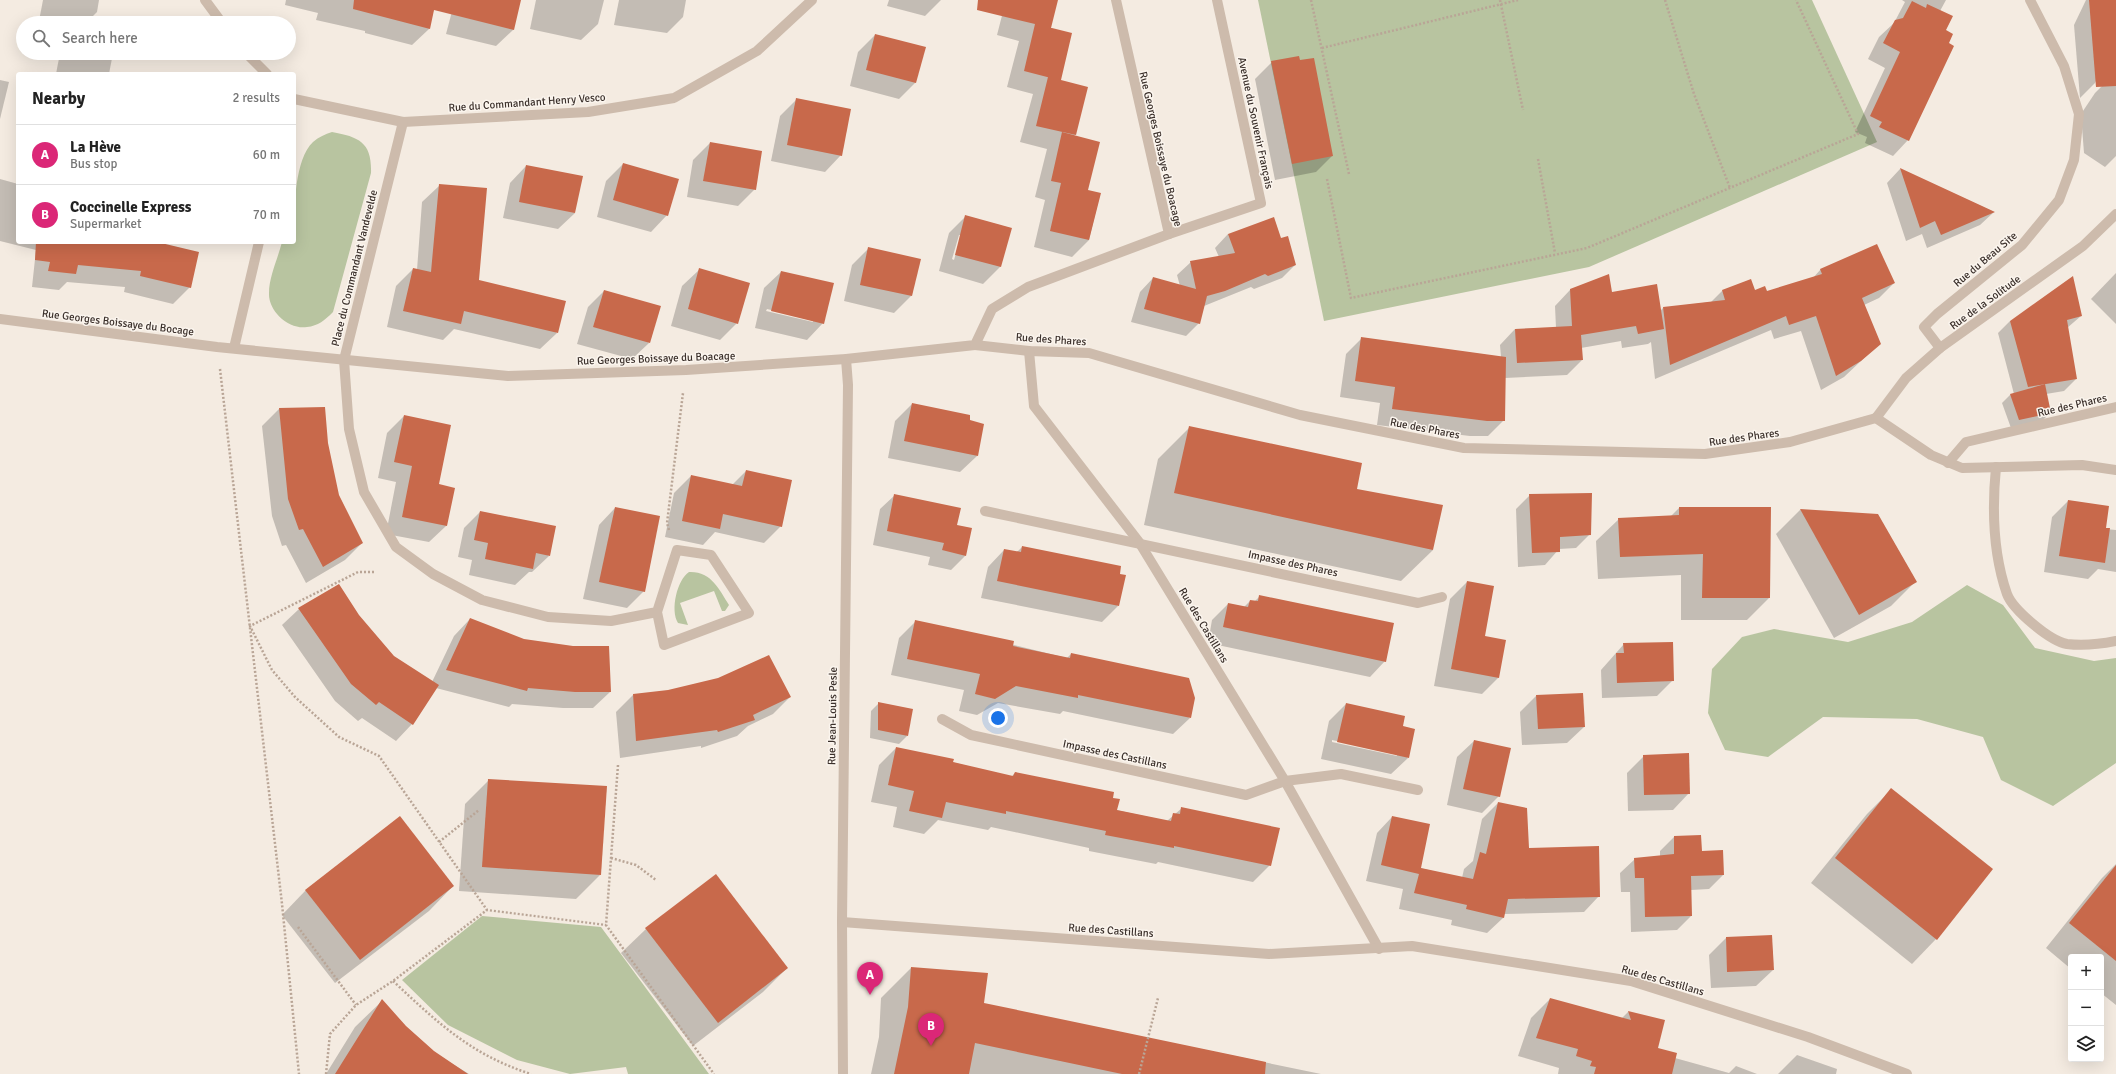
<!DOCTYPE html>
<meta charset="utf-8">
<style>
body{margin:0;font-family:Signika,sans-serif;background:#f6f6f6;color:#222}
.controls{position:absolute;right:12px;bottom:12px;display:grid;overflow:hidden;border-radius:4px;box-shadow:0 4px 16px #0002}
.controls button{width:36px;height:36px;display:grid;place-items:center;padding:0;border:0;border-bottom:1px solid #e0e0e0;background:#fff;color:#222;font:20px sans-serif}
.you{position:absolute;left:998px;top:718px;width:14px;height:14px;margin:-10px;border:3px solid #fff;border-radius:50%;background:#1a73e8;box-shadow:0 0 0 6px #1a73e833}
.badge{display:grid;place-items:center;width:26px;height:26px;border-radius:50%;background:#db2777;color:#fff;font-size:13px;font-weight:700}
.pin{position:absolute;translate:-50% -33px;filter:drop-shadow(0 1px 2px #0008)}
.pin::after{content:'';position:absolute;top:21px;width:14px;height:12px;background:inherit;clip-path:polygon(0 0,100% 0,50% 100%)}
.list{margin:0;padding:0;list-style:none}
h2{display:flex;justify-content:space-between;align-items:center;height:52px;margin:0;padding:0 16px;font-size:17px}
h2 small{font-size:13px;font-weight:400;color:#767676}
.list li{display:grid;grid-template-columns:26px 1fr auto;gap:12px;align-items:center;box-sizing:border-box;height:60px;padding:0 16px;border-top:1px solid #e0e0e0}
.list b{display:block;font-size:15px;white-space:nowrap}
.list p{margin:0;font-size:13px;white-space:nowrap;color:#767676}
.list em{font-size:13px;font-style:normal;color:#767676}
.icon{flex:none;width:22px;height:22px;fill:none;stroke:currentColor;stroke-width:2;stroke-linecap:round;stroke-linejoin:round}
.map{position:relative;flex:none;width:2116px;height:1074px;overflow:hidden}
.search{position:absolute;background:#fff;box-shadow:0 4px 16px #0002;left:16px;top:16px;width:280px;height:44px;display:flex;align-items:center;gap:10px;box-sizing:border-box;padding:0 14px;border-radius:22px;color:#767676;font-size:15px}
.panel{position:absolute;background:#fff;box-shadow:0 4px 16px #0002;left:16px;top:72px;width:280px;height:172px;border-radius:4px}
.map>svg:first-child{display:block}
.green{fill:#b8c4a0}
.shadow{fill:#0003;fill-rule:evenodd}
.building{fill:#c8694b}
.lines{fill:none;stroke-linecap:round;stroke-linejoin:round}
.path{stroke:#b9a596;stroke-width:2.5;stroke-dasharray:2 2;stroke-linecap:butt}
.street{stroke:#cdbbac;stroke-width:10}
.labels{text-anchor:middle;stroke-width:3;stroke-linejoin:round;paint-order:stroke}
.street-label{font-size:11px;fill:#3b302b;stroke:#fbf5ee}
</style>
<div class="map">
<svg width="2116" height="1074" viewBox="0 0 2116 1074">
<rect width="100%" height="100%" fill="#f4ebe1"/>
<g class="green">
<path d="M1258 0H1812L1877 142 1589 267 1324 321Z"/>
<path d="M332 132C360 137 372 143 371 173L333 312C325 320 318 326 307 327 289 330 268 311 269 293 269 277 278 258 282 242H294C294 216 293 161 313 142 319 137 325 134 332 132Z"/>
<path d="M689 572C711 571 719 589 729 605L725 611H722L714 591 680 603 688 625 678 623C670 610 677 580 689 572Z"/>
<path d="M1967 585 2003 605 2035 648 2094 661 2116 658V763L2053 806 2001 780 1983 737 1917 719 1823 717 1768 757 1725 750 1708 713 1712 669 1742 637 1774 629 1848 642 1912 622Z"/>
<path d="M482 916 601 927 709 1074H628L626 1067 570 1074 517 1060 448 1025 402 980Z"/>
</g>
<g class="shadow">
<path d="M43 0H99L97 12 86 23 39 21Z"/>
<path d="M286 0H436L429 29 412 45 365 33V31L316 20 318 13 285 5Z"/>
<path d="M455 0H520L513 30 496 46 446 34Z"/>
<path d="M536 0H604L598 24 581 40 530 29Z"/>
<path d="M619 0H686L683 17 667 33 614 25Z"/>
<path d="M889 0H941L925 16 887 6Z"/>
<path d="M1006 0H1057L1050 27 1060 81 1075 135 1074 136 1087 191 1100 194 1089 240 1072 257 1034 247 1045 200 1035 197 1047 149 1020 142 1033 94 1007 87 1019 41 997 35Z"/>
<path d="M1902 0H1946L1940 11 1945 31 1908 140 1893 156 1865 143 1867 137 1855 132 1885 68 1868 59 1879 37 1894 23 1905 2Z"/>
<path d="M2086 0H2116V40L2095 83 2080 98 2074 25Z"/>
<path d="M875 35 916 82 899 99 850 86 858 52Z"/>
<path d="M60 53H113L109 74H56Z"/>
<path d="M1272 62 1332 156 1316 172 1275 180 1255 79Z"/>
<path d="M2112 76 2116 78V156L2105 167 2084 153 2081 114 2095 93Z"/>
<path d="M0 80 9 82 0 119Z"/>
<path d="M797 99 841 155 825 172 771 161 780 116Z"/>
<path d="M710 143 755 189 738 206 687 197 693 160Z"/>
<path d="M623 164 667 215 651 232 597 217 606 181Z"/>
<path d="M526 166 575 213 558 229 503 218 510 183Z"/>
<path d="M1900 169 1994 212 1980 225 1927 248 1922 234 1906 241 1887 183Z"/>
<path d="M0 179 18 184V242H152L190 287 173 304 124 292 125 287 67 282 59 290 32 287 36 250 0 241Z"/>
<path d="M439 186 478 280 557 333 540 349 454 329 443 340 387 327 396 286 413 269 417 270 422 202Z"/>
<path d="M966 216 1010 228 1000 267 983 284 939 271 949 233ZM959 235H961L954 260 952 259Z"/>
<path d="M1228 234 1280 239 1295 265 1282 278 1254 289 1251 287 1204 306 1199 323 1186 336 1131 322 1140 292 1153 278 1180 286 1177 275 1191 262 1219 257 1215 248Z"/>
<path d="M869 248 919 260 911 296 894 313 844 301 852 265Z"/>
<path d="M1821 269 1894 283 1879 298 1864 305 1880 343 1844 377 1821 390 1801 331 1774 339 1771 330 1655 379 1651 342 1648 344 1622 348 1621 341 1581 348 1582 360 1567 375 1505 378 1504 420 1488 436H1470L1377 425 1380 403 1340 397 1346 354 1362 338 1501 357 1500 345 1515 329 1556 328 1555 306 1570 290 1611 293 1660 311 1663 308 1711 302 1722 291 1750 280 1755 291 1766 292 1812 279Z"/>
<path d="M699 270 737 323 720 340 671 326 682 286Z"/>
<path d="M781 272 823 323 807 340 755 328 764 288ZM767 309 813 320V322L766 311Z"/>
<path d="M2116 273V324L2091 299Z"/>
<path d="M604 291 649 343 632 359 577 344 588 307Z"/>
<path d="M2081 316 2067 328 2076 379 2064 391 2046 394 2050 413 2042 421 2011 428 2002 403 2010 395 2014 394 1998 333 2010 321Z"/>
<path d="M912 404 968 421 977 456 960 472 888 458 895 421Z"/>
<path d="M324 408 327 443 338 495 362 543 345 560 306 583 286 545 282 546 272 516 262 426 279 409Z"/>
<path d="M404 416 438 485 446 526 429 542 386 534 396 482 378 478 387 433Z"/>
<path d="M1190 427 1355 489 1433 550 1401 581 1144 525 1158 459Z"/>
<path d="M746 471 781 526 764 543 715 532 703 545 665 537 674 493 691 476 732 485Z"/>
<path d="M895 495 956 526 965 556 951 570 928 565 930 557 873 545 880 509Z"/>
<path d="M1530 495 1590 534 1576 548 1559 549 1545 565 1518 567 1516 509Z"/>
<path d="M2068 501 2105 529 2116 530V572L2098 569 2088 579 2044 572 2052 517Z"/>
<path d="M615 508 644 591 627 608 583 599 599 525Z"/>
<path d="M1679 508 1769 598 1747 620H1681V575L1598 579 1596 541 1619 519 1671 516Z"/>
<path d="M1800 510 1878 515 1916 581 1891 606 1834 638 1776 534Z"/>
<path d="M480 512 549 556 532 572H529L515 585 469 575 472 560 458 557 464 528Z"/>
<path d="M1022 547 1118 606 1102 622 981 598 988 567 1004 550 1017 552Z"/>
<path d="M1467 582 1483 637 1498 678 1482 694 1434 686 1450 599Z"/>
<path d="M1259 597 1385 661 1370 677 1208 643 1212 620 1228 604 1244 607 1250 601 1254 602Z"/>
<path d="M299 609 358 615 393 657 432 682 454 636 470 619 610 692 593 708H563L512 704 509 707 436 688 412 724 396 741 362 718 358 721 335 701 282 625Z"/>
<path d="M916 621 1067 658 1071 654 1190 718 1173 734 1063 711 1060 714 998 703 977 715 959 711 964 690 891 675 899 638Z"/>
<path d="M1624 644 1673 680 1657 696 1602 698 1601 670Z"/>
<path d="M668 691 790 697 773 714 748 726 737 736 701 748V746L620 758 616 712 633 695Z"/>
<path d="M1536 696 1584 727 1567 743 1522 745 1520 712Z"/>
<path d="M879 703 907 736 899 744 870 738 871 711Z"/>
<path d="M1346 704 1408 758 1391 774 1321 759 1329 721ZM1332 740 1397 754V756L1332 742Z"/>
<path d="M1474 741 1499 796 1482 813 1447 805 1457 757Z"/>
<path d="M896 748 1011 777 1015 773 1112 799 1116 810 1167 821 1182 808 1270 865 1253 882 1158 862 1156 864 1089 851V848L991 827 988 830 938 820 924 834 893 827 897 807 871 802 879 765Z"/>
<path d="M1644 756 1689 793 1673 810 1628 811 1627 773Z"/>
<path d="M489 780 600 875 576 899 459 891 465 804Z"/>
<path d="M1891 790 1936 939 1912 964 1811 883 1867 814Z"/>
<path d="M1498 803 1528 849 1599 896 1584 912 1504 914 1503 918 1487 933 1451 925 1452 920 1399 909 1403 889 1366 881 1377 833 1392 817 1420 868 1462 878 1464 869 1473 861 1482 819Z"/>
<path d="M1674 837 1701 852 1723 875 1709 889 1691 890V916L1677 930 1631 932 1630 892H1621L1620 873 1635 859 1660 856V851Z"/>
<path d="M2116 864V1005L2101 993V957H2071V969L2046 948 2102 878Z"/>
<path d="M715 876 787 968 763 992 693 1046 621 953 646 929Z"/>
<path d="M453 886 429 911 335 983 282 915 306 890Z"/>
<path d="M1726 938 1773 970 1756 986 1711 988 1709 955Z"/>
<path d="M911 968 983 1004 1321 1074H871L879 1037 881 998Z"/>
<path d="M1550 999 1621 1019 1628 1012 1664 1021 1657 1048 1675 1058 1729 1073 1736 1066 1757 1074H1558L1559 1068 1518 1056 1531 1018Z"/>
<path d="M382 1001 405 1027 433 1052 469 1074H326L355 1027Z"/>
<path d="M1797 1055 1837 1069 1836 1074H1778Z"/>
</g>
<g class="building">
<path d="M354 0H521L514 30 434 10 430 29 353 9Z"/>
<path d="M978 0H1058L1051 28 1040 25 1072 33 1061 80 1088 87 1076 135 1036 126 1048 77 1051 78 1024 71 1035 24 977 10Z"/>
<path d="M2089 0H2116V86L2096 87Z"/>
<path d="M1912 1 1926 8 1927 4 1953 16 1946 30 1953 34 1949 43 1954 46 1909 141 1879 127 1882 122 1870 116 1900 52 1883 43 1895 20 1903 18Z"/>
<path d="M875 34 926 47 916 83 866 70Z"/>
<path d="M1299 56 1300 60 1314 58 1333 156 1292 164 1271 61Z"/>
<path d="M796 98 851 109 842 156 787 145Z"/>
<path d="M1062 132 1100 142 1088 190 1101 193 1089 240 1050 231 1061 183 1051 181Z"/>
<path d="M710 142 762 151 756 190 703 181Z"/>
<path d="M623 163 679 179 668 216 613 200Z"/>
<path d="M526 165 583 176 575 213 519 202Z"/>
<path d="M1900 168 1995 212 1941 235 1935 221 1920 228Z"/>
<path d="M439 184 487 188 479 280 566 301 558 333 464 311 461 324 403 311 413 268 431 272Z"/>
<path d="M965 215 1012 228 1001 267 955 255Z"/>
<path d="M1274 217 1281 238 1288 236 1296 265 1268 276 1265 274 1225 291 1207 296 1200 324 1144 309 1153 277 1196 289 1190 261 1235 253 1228 234Z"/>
<path d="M36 242H157L199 252 191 288 140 276 141 271 78 265 76 274 48 271 50 262 35 260Z"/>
<path d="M1877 244 1895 283 1862 298 1881 344 1861 361 1836 376 1816 316 1789 325 1786 316 1670 365 1663 307 1725 300 1722 290 1751 279 1755 290 1765 286 1767 291 1822 274 1820 269Z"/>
<path d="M868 247 921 259 912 296 860 285Z"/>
<path d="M699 268 750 283 738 324 688 309Z"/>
<path d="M781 271 834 283 824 324 771 311Z"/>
<path d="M1609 274 1612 292 1657 284 1664 329 1638 334 1636 326 1581 335 1583 360 1517 363 1515 329 1572 326 1570 289Z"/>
<path d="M2073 276 2082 316 2067 320 2077 379 2028 387 2010 321Z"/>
<path d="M604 290 661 306 650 343 593 327Z"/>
<path d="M1361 337 1506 357 1505 421H1487L1392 409 1395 387 1355 381Z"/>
<path d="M2045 384 2051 413 2019 420 2010 394Z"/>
<path d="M912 403 970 415V420L984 424 978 456 904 441Z"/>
<path d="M325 407 328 443 339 495 363 543 323 567 303 529 299 530 288 499 279 408Z"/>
<path d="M404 415 451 425 439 484 455 488 447 526 402 517 412 466 394 462Z"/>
<path d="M1189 426 1362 463 1357 489 1443 505 1433 550 1174 493Z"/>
<path d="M746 470 792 480 782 527 723 514 720 529 682 521 691 475 742 486Z"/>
<path d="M1592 493 1591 535 1560 537V552L1532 553 1529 494Z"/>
<path d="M894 494 961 508 957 525 972 528 966 556 942 550 944 543 887 531Z"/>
<path d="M2068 500 2109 506 2106 528H2110L2105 563 2059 556Z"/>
<path d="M615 507 660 516 645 592 599 582Z"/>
<path d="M1679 507H1771L1770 598H1702L1703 554 1620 557 1618 518 1679 515Z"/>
<path d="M1800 509 1878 514 1917 582 1859 615Z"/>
<path d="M480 511 556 526 550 556 536 553 533 569 485 559 488 543 474 540Z"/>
<path d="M1022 546 1121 566 1120 574 1126 575 1119 606 997 581 1004 549 1021 552Z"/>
<path d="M1467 581 1494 586 1485 636 1506 640 1499 678 1451 669Z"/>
<path d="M339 584 359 615 394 656 439 685 413 725 379 702 376 705 351 684 298 608Z"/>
<path d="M1259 595 1394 623 1386 662 1223 627 1228 603 1248 607 1250 600 1258 601Z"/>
<path d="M470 618 524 639 573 646H609L611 692H575L528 688 527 691 446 670Z"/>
<path d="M915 620 1014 641 1013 646 1070 658 1071 653 1189 678 1195 698 1191 718 1078 695V698L1016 686 995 699 975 694 980 674 907 659Z"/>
<path d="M1673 642 1674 681 1617 683 1616 653H1624L1623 643Z"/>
<path d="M769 655 791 697 753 715 755 720 718 732 717 730 636 741 633 694 668 690 718 678Z"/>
<path d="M1583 693 1585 727 1538 729 1536 695Z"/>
<path d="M878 702 913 709 908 736 878 730Z"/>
<path d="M1346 703 1405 716 1403 726 1415 729 1409 758 1337 742Z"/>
<path d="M1474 740 1511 748 1500 797 1463 789Z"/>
<path d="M896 747 954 759 953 762 1013 776 1015 772 1114 792 1113 798 1120 799 1117 810 1171 821 1173 813 1180 814 1181 807 1280 828 1271 866 1174 846V848L1105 835 1106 831 1006 811V814L946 802 942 818 909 811 914 791 888 785Z"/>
<path d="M1689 753 1690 794 1644 795 1643 755Z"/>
<path d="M488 779 607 786 601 875 482 867Z"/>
<path d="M1891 788 1993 869 1937 940 1835 858Z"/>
<path d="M1498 802 1527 808 1529 848 1599 846 1600 897 1508 899 1504 918 1466 909 1467 905 1414 893 1419 874 1381 865 1392 816 1430 824 1421 868 1473 879 1480 852 1486 854Z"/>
<path d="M400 816 454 886 360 960 305 890Z"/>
<path d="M1701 835 1702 851 1723 850 1724 875 1691 876 1692 916 1645 917 1644 878H1635L1634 858 1674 854V836Z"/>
<path d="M2116 865V961L2069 923Z"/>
<path d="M716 874 788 968 718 1023 645 928Z"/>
<path d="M1772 935 1774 970 1727 972 1726 937Z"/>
<path d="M911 967 988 973 984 1003 1266 1062 1265 1074H1122L975 1043 969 1074H894L908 1007Z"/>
<path d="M1550 998 1631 1020 1628 1011 1665 1020 1658 1048 1677 1053 1672 1074H1594L1596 1067 1590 1066 1592 1061 1576 1056 1578 1049 1536 1038Z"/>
<path d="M382 999 406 1026 434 1051 468 1074H335Z"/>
</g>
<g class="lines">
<g class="path">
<path d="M1311 0 1349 174"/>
<path d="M1500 0 1523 110"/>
<path d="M1665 0 1694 94 1730 188"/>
<path d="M1322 48 1518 0"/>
<path d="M1538 159 1555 253"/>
<path d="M1327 179 1351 298 1587 248 1858 134 1796 0"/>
<path d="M220 369 282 904 299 1074"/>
<path d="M669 530 667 523 683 393"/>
<path d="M374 572H358L250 626 272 670 295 697 339 737 379 756 487 910"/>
<path d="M618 765 606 925 714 1074"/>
<path d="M439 842 479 810"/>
<path d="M611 858 636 865 656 880"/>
<path d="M298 927 356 1005"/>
<path d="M393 981C437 1022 471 1055 531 1074"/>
<path d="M326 1074 330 1034 356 1005 393 981 487 910 606 925"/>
<path d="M1139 1074 1158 998"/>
</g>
<g class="street">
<path d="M205 0 222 23"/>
<path d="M246 53 267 74"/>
<path d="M294 99 403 122 588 112 674 98 757 51 812 0"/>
<path d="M403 122 344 360 349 429 364 492 396 547 433 574 482 600 548 617 611 621 657 612 664 645 749 613 711 555 677 550 657 612"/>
<path d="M1169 234 1261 203 1217 0"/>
<path d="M0 319 217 347 508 376 686 370 846 359 975 345 992 309 1028 287 1169 234 1116 0"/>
<path d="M975 345 1029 351 1089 353 1300 415 1464 448 1705 454 1790 442 1876 418"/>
<path d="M234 348 259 242"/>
<path d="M1940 348 1924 327 1937 314 2022 245 2059 200 2074 160 2079 114 2064 66 2030 0"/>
<path d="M1029 351 1034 406 1139 542 1285 781 1379 949"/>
<path d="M1876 418 1906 378 1940 348 2083 246 2116 214"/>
<path d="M1876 418 1931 455 1962 468 2082 465 2116 470"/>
<path d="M1948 463 1966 442 2116 407"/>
<path d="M1996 467C1992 508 1993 554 2007 594 2013 610 2050 641 2067 644 2083 646 2101 644 2116 641"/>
<path d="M985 511 1418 603 1442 597"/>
<path d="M942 719 971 735 1246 795 1285 781 1341 774 1418 790"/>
<path d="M842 922 1269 954 1412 946 1631 981 1808 1037 1907 1074"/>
<path d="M843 1074 842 922 848 385 846 359"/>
</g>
</g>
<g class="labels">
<g class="street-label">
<text transform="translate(527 102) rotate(-4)" y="4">Rue du Commandant Henry Vesco</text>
<text transform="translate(1256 123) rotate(78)" y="4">Avenue du Souvenir Français</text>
<text transform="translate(1161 149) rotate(77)" y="4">Rue Georges Boissaye du Boacage</text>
<text transform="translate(1985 259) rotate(-40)" y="4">Rue du Beau Site</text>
<text transform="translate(354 268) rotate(-76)" y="4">Place du Commandant Vandevelde</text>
<text transform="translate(1985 302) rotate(-36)" y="4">Rue de la Solitude</text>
<text transform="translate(118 322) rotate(7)" y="4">Rue Georges Boissaye du Bocage</text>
<text transform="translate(1051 339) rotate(4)" y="4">Rue des Phares</text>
<text transform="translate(656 358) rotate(-2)" y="4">Rue Georges Boissaye du Boacage</text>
<text transform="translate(2072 405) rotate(-13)" y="4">Rue des Phares</text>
<text transform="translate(1425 428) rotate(11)" y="4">Rue des Phares</text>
<text transform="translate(1744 437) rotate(-8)" y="4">Rue des Phares</text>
<text transform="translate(1293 563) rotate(12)" y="4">Impasse des Phares</text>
<text transform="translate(1204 625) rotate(59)" y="4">Rue des Castillans</text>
<text transform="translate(832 716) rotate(-89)" y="4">Rue Jean-Louis Pesle</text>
<text transform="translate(1115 754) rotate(12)" y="4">Impasse des Castillans</text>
<text transform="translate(1111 930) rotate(4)" y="4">Rue des Castillans</text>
<text transform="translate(1663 980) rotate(16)" y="4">Rue des Castillans</text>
</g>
</g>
</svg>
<div class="controls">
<button>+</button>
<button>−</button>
<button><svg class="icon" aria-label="layers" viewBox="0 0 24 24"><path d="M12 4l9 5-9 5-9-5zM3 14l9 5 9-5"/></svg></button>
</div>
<div class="you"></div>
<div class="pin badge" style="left:870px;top:995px">A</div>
<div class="pin badge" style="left:931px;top:1046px">B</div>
<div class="search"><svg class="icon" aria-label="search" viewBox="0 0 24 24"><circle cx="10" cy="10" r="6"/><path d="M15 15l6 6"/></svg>Search here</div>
<section class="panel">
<h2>Nearby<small>2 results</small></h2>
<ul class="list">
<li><span class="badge">A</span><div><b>La Hève</b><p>Bus stop</p></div><em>60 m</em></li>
<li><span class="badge">B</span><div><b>Coccinelle Express</b><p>Supermarket</p></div><em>70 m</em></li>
</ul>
</section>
</div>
